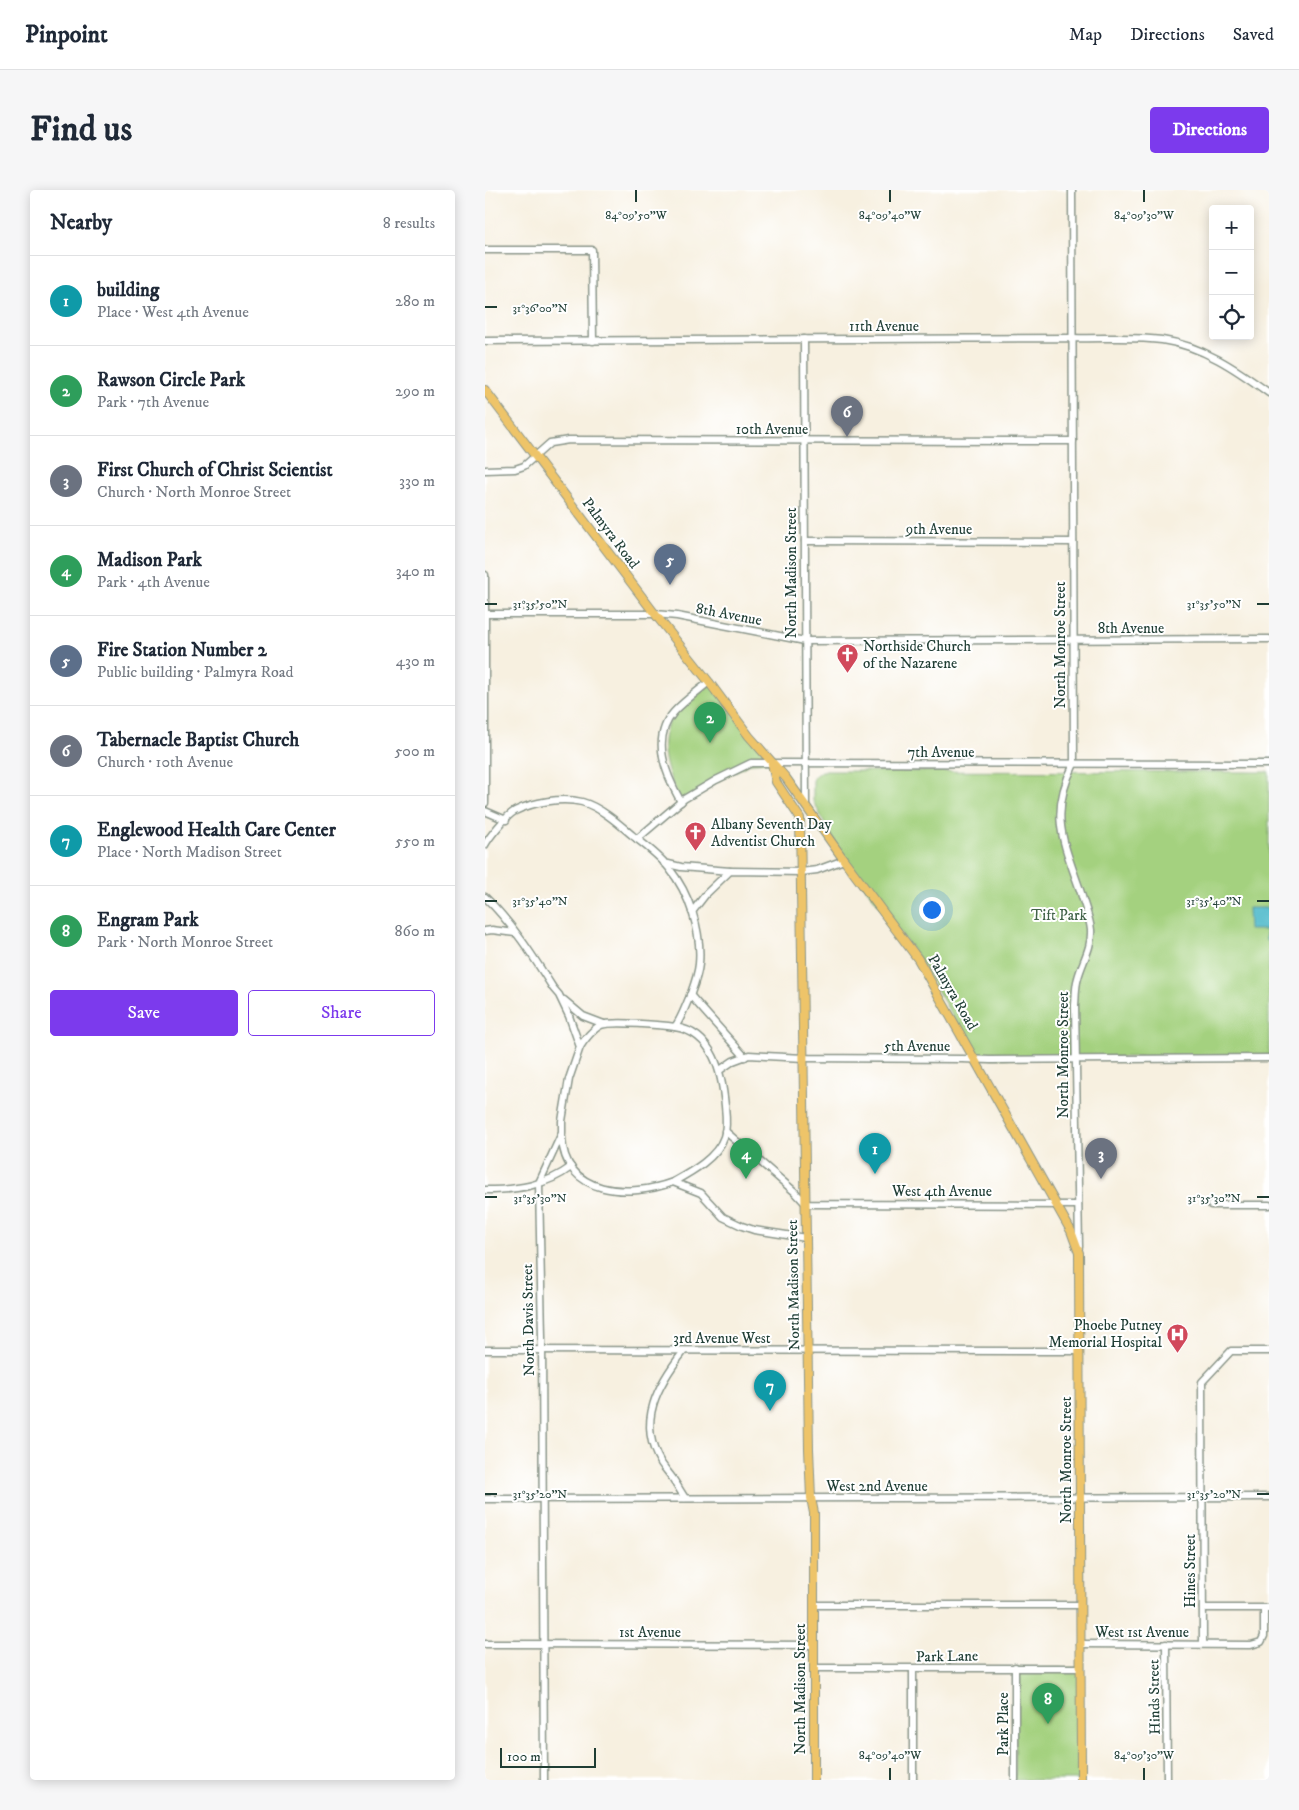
<!DOCTYPE html>
<meta charset="utf-8">
<style>
body{margin:0;font-family:"IM FELL DW Pica",serif;background:#f6f6f7;color:#1f2937}
.controls{position:absolute;right:15px;top:15px;display:grid;overflow:hidden;border-radius:5px;box-shadow:0 2px 12px #0003}
.controls button{width:45px;height:45px;display:grid;place-items:center;padding:0;border:0;border-bottom:1px solid #e0e1e3;background:#fff;color:#1f2937;font:25px sans-serif}
.scale{position:absolute;left:15px;bottom:12px;width:96px;box-sizing:border-box;padding-left:5px;border:2px solid #1f3d34;border-top:0;font-size:14px;line-height:18px;white-space:nowrap;color:#1f3d34;-webkit-text-stroke:4px #fff;paint-order:stroke}
.you{position:absolute;left:446px;top:719px;width:18px;height:18px;margin:-12px;border:4px solid #fff;border-radius:50%;background:#1a73e8;box-shadow:0 0 0 8px #1a73e833}
.badge{display:grid;place-items:center;width:32px;height:32px;border-radius:50%;background:#7c3aed;color:#fff;font-size:16px;font-weight:700}
.pin{position:absolute;translate:-50% -41px;filter:drop-shadow(0 1px 2px #0008)}
.pin::after{content:'';position:absolute;top:26px;width:18px;height:15px;background:inherit;clip-path:polygon(0 0,100% 0,50% 100%)}
.list{margin:0;padding:0;list-style:none}
h2{display:flex;justify-content:space-between;align-items:center;height:65px;margin:0;padding:0 20px;font-size:21px}
h2 small{font-size:16px;font-weight:400;color:#747a83}
.list li{display:grid;grid-template-columns:32px 1fr auto;gap:15px;align-items:center;box-sizing:border-box;height:90px;padding:0 20px;border-top:1px solid #e0e1e3}
.list b{display:block;font-size:19px;white-space:nowrap}
.list p{margin:0;font-size:16px;white-space:nowrap;color:#747a83}
.list em{font-size:16px;font-style:normal;color:#747a83}
.actions{display:flex;gap:10px;padding:15px 20px}
.actions a{flex:1;padding:11px 0;border:1px solid #7c3aed;border-radius:5px;text-align:center;font-size:18px;color:#7c3aed}
.actions .main{background:#7c3aed;color:#fff}
.icon{flex:none;width:28px;height:28px;fill:none;stroke:currentColor;stroke-width:2;stroke-linecap:round;stroke-linejoin:round}
.map{position:relative;flex:none;width:784px;height:1590px;overflow:hidden;border-radius:5px}
header{display:flex;align-items:center;gap:30px;box-sizing:border-box;height:70px;padding:0 25px;background:#fff;border-bottom:1px solid #e0e1e3}
header strong{font-size:24px}
nav{display:flex;gap:28px;margin-inline-start:auto;font-size:18px}
.intro{display:flex;align-items:center;justify-content:space-between;box-sizing:border-box;height:120px;padding:0 30px}
h1{margin:0;font-size:35px}
.button{padding:12px 22px;border-radius:5px;background:#7c3aed;color:#fff;font-size:18px;font-weight:700}
main{display:flex;gap:30px;padding:0 30px}
aside{flex:1;background:#fff;border-radius:5px;box-shadow:0 2px 12px #0003}
.map>svg:first-child{display:block}
.green{fill:#a4d17f;stroke:#62875a}
.water{fill:#4eb9cb;stroke:#367b80}
.lines{fill:none;stroke-linecap:round;stroke-linejoin:round}
.minor-casing{stroke:#8b968a;stroke-width:9}
.major-casing{stroke:#8b968a;stroke-width:10}
.minor{stroke:#fff;stroke-width:6}
.major{stroke:#eec469;stroke-width:8}
.ticks{fill:none;stroke:#1f3d34;stroke-width:2}
.labels{text-anchor:middle;stroke-width:4;stroke-linejoin:round;paint-order:stroke}
.street-label{font-size:15px;fill:#1f3d34;stroke:#fff}
.poi-label{font-size:15px;fill:#1f3d34;stroke:#fff;text-anchor:start}
.park-label{font-size:15px;fill:#406247;stroke:#fff}
.ticks-label{font-size:12px;text-anchor:middle;fill:#1f3d34;stroke:#fff;stroke-width:4;stroke-linejoin:round;paint-order:stroke}
</style>
<header>
<strong>Pinpoint</strong>
<nav><a>Map</a><a>Directions</a><a>Saved</a></nav>
</header>
<div class="intro"><h1>Find us</h1><a class="button">Directions</a></div>
<main>
<aside>
<h2>Nearby<small>8 results</small></h2>
<ul class="list">
<li><span class="badge" style="background:#0f9aa8">1</span><div><b>building</b><p>Place · West 4th Avenue</p></div><em>280 m</em></li>
<li><span class="badge" style="background:#2e9e5b">2</span><div><b>Rawson Circle Park</b><p>Park · 7th Avenue</p></div><em>290 m</em></li>
<li><span class="badge" style="background:#6b7280">3</span><div><b>First Church of Christ Scientist</b><p>Church · North Monroe Street</p></div><em>330 m</em></li>
<li><span class="badge" style="background:#2e9e5b">4</span><div><b>Madison Park</b><p>Park · 4th Avenue</p></div><em>340 m</em></li>
<li><span class="badge" style="background:#5c6f8a">5</span><div><b>Fire Station Number 2</b><p>Public building · Palmyra Road</p></div><em>430 m</em></li>
<li><span class="badge" style="background:#6b7280">6</span><div><b>Tabernacle Baptist Church</b><p>Church · 10th Avenue</p></div><em>500 m</em></li>
<li><span class="badge" style="background:#0f9aa8">7</span><div><b>Englewood Health Care Center</b><p>Place · North Madison Street</p></div><em>550 m</em></li>
<li><span class="badge" style="background:#2e9e5b">8</span><div><b>Engram Park</b><p>Park · North Monroe Street</p></div><em>860 m</em></li>
</ul>
<div class="actions"><a class="main">Save</a><a>Share</a></div>
</aside>
<div class="map">
<svg width="784" height="1590" viewBox="0 0 784 1590">
<rect width="100%" height="100%" fill="#fff"/>
<filter id="ink" filterUnits="userSpaceOnUse"><feTurbulence type="fractalNoise" baseFrequency=".02" numOctaves="2"/><feDisplacementMap in="SourceGraphic" scale="10" xChannelSelector="R" yChannelSelector="G"/><feConvolveMatrix kernelMatrix="1 2 1 2 8 2 1 2 1" color-interpolation-filters="sRGB"/></filter>
<filter id="wash" filterUnits="userSpaceOnUse"><feTurbulence type="fractalNoise" baseFrequency=".0096" numOctaves="4" result="noise"/><feDisplacementMap in="SourceGraphic" scale="20" xChannelSelector="R" yChannelSelector="G"/><feGaussianBlur stdDeviation="1.12" result="paint"/><feColorMatrix in="noise" values="0 0 0 0 0 0 0 0 0 0 0 0 0 0 0 0 0 1.4 0 .05"/><feComposite in="paint" operator="in"/></filter>
<g filter="url(#wash)">
<rect width="100%" height="100%" fill="#f7f0e0"/>
<g class="green">
<path d="M224 493 286 572 266 573 196 611C182 586 169 549 189 524 199 512 213 503 224 493Z"/>
<path d="M337 581 784 582V866L491 868 434 768 359 669 328 611V588Z"/>
<path d="M531 1478H595V1590H530Z"/>
</g>
<path class="water" d="M763 718H784V751H781V740H764Z"/>
</g>
<g filter="url(#ink)">
<g class="lines">
<defs>
<g id="minor">
<path d="M587 0 589 574C563 625 579 653 596 703 599 715 605 728 606 740 607 758 597 772 593 788 590 797 591 806 590 815L594 1057"/>
<path d="M0 60H107L108 151"/>
<path d="M319 149 321 617"/>
<path d="M0 151 588 148C617 149 648 146 677 150 718 156 751 179 784 203"/>
<path d="M0 280 30 279 39 276 65 253 84 250 588 251"/>
<path d="M320 351 588 352"/>
<path d="M0 385V613"/>
<path d="M0 424H170L192 426 320 451 784 449"/>
<path d="M196 612C181 585 165 549 189 522 199 511 213 501 224 492"/>
<path d="M0 621 21 630"/>
<path d="M152 649 199 609 231 590 266 573 784 574"/>
<path d="M0 655C4 647 22 625 30 621 48 612 77 607 97 612 115 617 133 633 147 645 160 655 174 665 184 678 204 703 217 741 214 774 213 785 209 795 205 806 200 817 197 827 190 837 178 835 127 831 116 835 108 839 99 850 95 857"/>
<path d="M179 673 196 677 245 681"/>
<path d="M0 707C27 733 48 766 68 798L74 805 84 826 95 857 84 889 77 931V943L54 993 57 1147 59 1590"/>
<path d="M207 722 221 704 245 681 316 682 332 680 359 670"/>
<path d="M0 741 7 740 30 743"/>
<path d="M205 805 260 867"/>
<path d="M79 810 98 826 119 834"/>
<path d="M235 880 248 871 264 865 319 868 477 869 505 870 784 868"/>
<path d="M240 941 310 1002 321 1014 593 1015"/>
<path d="M77 947C79 1006 145 1008 188 992L216 1003 238 1027 257 1036 269 1040 321 1048"/>
<path d="M188 992C206 982 232 968 239 947 242 938 241 925 240 916 237 884 229 843 190 837"/>
<path d="M0 1000C31 1000 61 996 86 977"/>
<path d="M726 1015H784"/>
<path d="M0 1160 594 1161"/>
<path d="M199 1161C173 1194 151 1232 176 1273 180 1279 184 1283 188 1289 192 1295 196 1302 200 1308"/>
<path d="M0 1309 784 1307"/>
<path d="M329 1415H595"/>
<path d="M718 1418H784"/>
<path d="M0 1454 329 1455"/>
<path d="M595 1454 766 1455 776 1452 779 1446V1418"/>
<path d="M681 1454 682 1590"/>
<path d="M718 1454 717 1192 746 1161H784"/>
<path d="M329 1478H595"/>
<path d="M428 1590V1479"/>
<path d="M530 1590V1477"/>
</g>
<g id="major">
<path d="M0 200 170 424 224 492 264 546 301 588 359 670 433 769 586 1041 594 1063 596 1590"/>
<path d="M287 574 291 592 315 628 324 1259 326 1308 329 1323V1590"/>
</g>
</defs>
<use href="#minor" class="minor-casing"/>
<use href="#major" class="major-casing"/>
<use href="#minor" class="minor"/>
<use href="#major" class="major"/>
</g>
</g>
<path class="ticks" d="M151 0V12M405 0V12M659 0V12M0 117H12M0 414H12M772 414H784M0 711H12M772 711H784M0 1007H12M772 1007H784M0 1304H12M772 1304H784M405 1578V1590M659 1578V1590"/>
<defs>
<symbol id="church-pin" viewBox="-11 -11 22 30"><path d="M0 17L-7.5 6A9.5 9.5 0 1 1 7.5 6Z" fill="#d1495b" stroke="#fff"/><path d="M-1.2-6h2.4v3.5h3.3v2.4h-3.3V6h-2.4V-.1h-3.3v-2.4h3.3Z" fill="#fff"/></symbol>
<symbol id="hospital-pin" viewBox="-11 -11 22 30"><path d="M0 17L-7.5 6A9.5 9.5 0 1 1 7.5 6Z" fill="#d1495b" stroke="#fff"/><path d="M-5-5h3v3.5h4V-5h3V5h-3V1.5h-4V5h-3Z" fill="#fff"/></symbol>
</defs>
<g fill-rule="evenodd">
<use href="#church-pin" x="350" y="452" width="25" height="34"/>
<use href="#church-pin" x="198" y="630" width="25" height="34"/>
<use href="#hospital-pin" x="680" y="1132" width="25" height="34"/>
</g>
<g class="labels">
<g class="street-label">
<text x="399" y="141">11th Avenue</text>
<text x="287" y="244">10th Avenue</text>
<text x="454" y="344">9th Avenue</text>
<text transform="translate(126 343) rotate(53)" y="5">Palmyra Road</text>
<text transform="translate(306 383) rotate(-90)" y="5">North Madison Street</text>
<text transform="translate(244 424) rotate(11)" y="5">8th Avenue</text>
<text x="646" y="443">8th Avenue</text>
<text transform="translate(575 455) rotate(-90)" y="5">North Monroe Street</text>
<text x="456" y="567">7th Avenue</text>
<text transform="translate(468 802) rotate(60)" y="5">Palmyra Road</text>
<text x="432" y="861">5th Avenue</text>
<text transform="translate(578 865) rotate(-90)" y="5">North Monroe Street</text>
<text x="457" y="1006">West 4th Avenue</text>
<text transform="translate(308 1095) rotate(-91)" y="5">North Madison Street</text>
<text transform="translate(43 1130) rotate(-91)" y="5">North Davis Street</text>
<text x="237" y="1153">3rd Avenue West</text>
<text transform="translate(581 1270) rotate(-90)" y="5">North Monroe Street</text>
<text x="392" y="1301">West 2nd Avenue</text>
<text transform="translate(705 1381) rotate(-90)" y="5">Hines Street</text>
<text x="165" y="1447">1st Avenue</text>
<text x="657" y="1447">West 1st Avenue</text>
<text transform="translate(462 1466) rotate(-1)" y="5">Park Lane</text>
<text transform="translate(315 1499) rotate(-90)" y="5">North Madison Street</text>
<text transform="translate(669 1507) rotate(-91)" y="5">Hinds Street</text>
<text transform="translate(518 1534) rotate(-90)" y="5">Park Place</text>
</g>
<g class="poi-label">
<text x="378" y="461">Northside Church<tspan x="378" dy="17">of the Nazarene</tspan></text>
<text x="226" y="639">Albany Seventh Day<tspan x="226" dy="17">Adventist Church</tspan></text>
<text x="677" y="1140" text-anchor="end">Phoebe Putney<tspan x="677" dy="17">Memorial Hospital</tspan></text>
</g>
<g class="park-label">
<text x="574" y="730">Tift Park</text>
</g>
</g>
<g class="ticks-label">
<text x="151" y="29">84°09'50"W</text>
<text x="405" y="29">84°09'40"W</text>
<text x="659" y="29">84°09'30"W</text>
<text x="55" y="122">31°36'00"N</text>
<text x="55" y="418">31°35'50"N</text>
<text x="729" y="418">31°35'50"N</text>
<text x="55" y="715">31°35'40"N</text>
<text x="729" y="715">31°35'40"N</text>
<text x="55" y="1012">31°35'30"N</text>
<text x="729" y="1012">31°35'30"N</text>
<text x="55" y="1308">31°35'20"N</text>
<text x="729" y="1308">31°35'20"N</text>
<text x="405" y="1569">84°09'40"W</text>
<text x="659" y="1569">84°09'30"W</text>
</g>
</svg>
<div class="controls">
<button>+</button>
<button>−</button>
<button><svg class="icon" aria-label="locate" viewBox="0 0 24 24"><circle cx="12" cy="12" r="6"/><path d="M12 2v4M12 18v4M2 12h4M18 12h4"/></svg></button>
</div>
<div class="scale">100 m</div>
<div class="you"></div>
<div class="pin badge" style="left:390px;top:984px;background:#0f9aa8">1</div>
<div class="pin badge" style="left:225px;top:553px;background:#2e9e5b">2</div>
<div class="pin badge" style="left:616px;top:989px;background:#6b7280">3</div>
<div class="pin badge" style="left:261px;top:989px;background:#2e9e5b">4</div>
<div class="pin badge" style="left:185px;top:395px;background:#5c6f8a">5</div>
<div class="pin badge" style="left:362px;top:247px;background:#6b7280">6</div>
<div class="pin badge" style="left:285px;top:1221px;background:#0f9aa8">7</div>
<div class="pin badge" style="left:563px;top:1534px;background:#2e9e5b">8</div>
</div>
</main>
